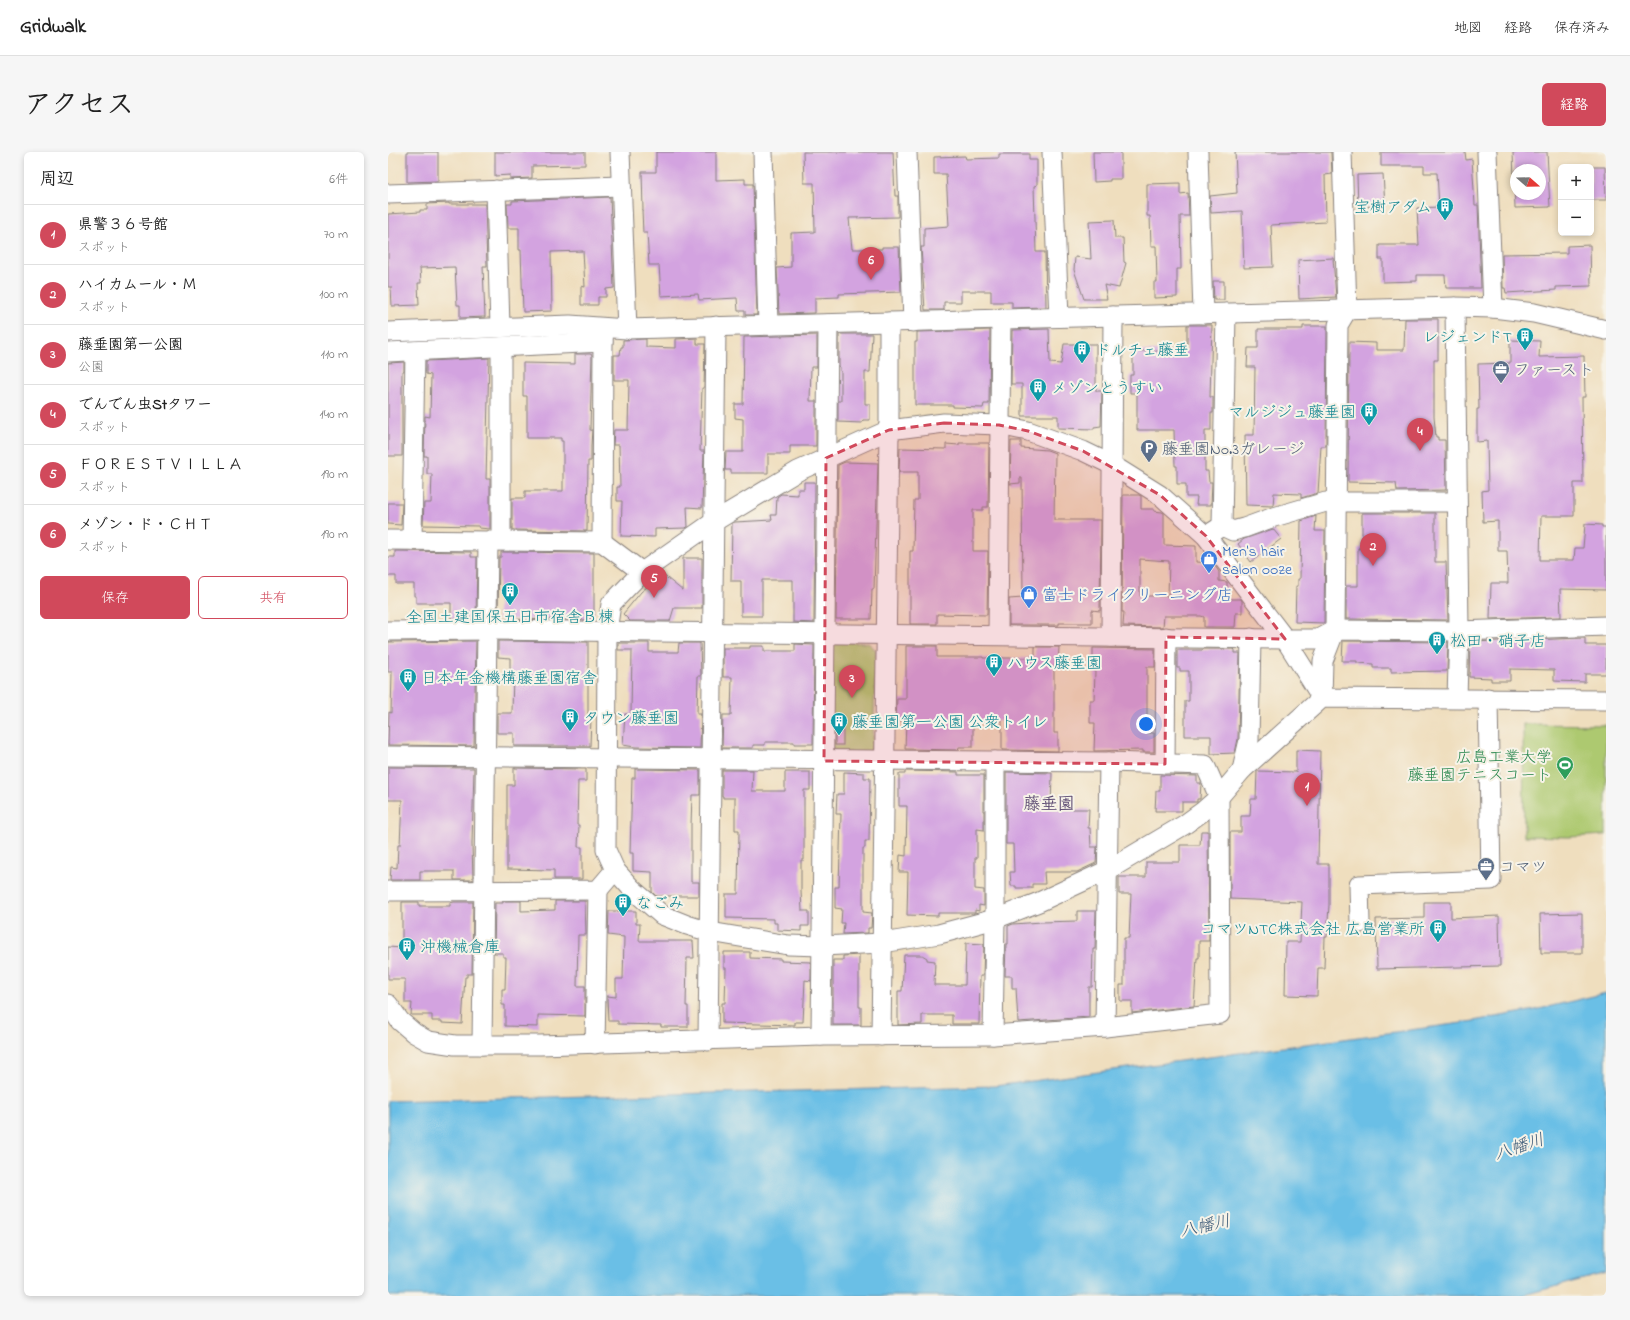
<!DOCTYPE html>
<html lang="ja">
<meta charset="utf-8">
<style>
body{margin:0;font-family:"Indie Flower","Klee One",sans-serif;background:#f6f6f6;color:#222}
.controls{position:absolute;right:12px;top:12px;display:grid;overflow:hidden;border-radius:6px;box-shadow:0 2px 6px #0003}
.controls button{width:36px;height:36px;display:grid;place-items:center;padding:0;border:0;border-bottom:1px solid #e0e0e0;background:#fff;color:#222;font:20px sans-serif}
.compass{position:absolute;left:1122px;top:12px;width:36px;height:36px;border-radius:50%;background:#fff;box-shadow:0 2px 6px #0003;rotate:110deg}
.you{position:absolute;left:758px;top:572px;width:14px;height:14px;margin:-10px;border:3px solid #fff;border-radius:50%;background:#1a73e8;box-shadow:0 0 0 6px #1a73e833}
.badge{display:grid;place-items:center;width:26px;height:26px;border-radius:50%;background:#d1495b;color:#fff;font-size:13px;font-weight:700}
.pin{position:absolute;translate:-50% -33px;filter:drop-shadow(0 1px 2px #0008)}
.pin::after{content:'';position:absolute;top:21px;width:14px;height:12px;background:inherit;clip-path:polygon(0 0,100% 0,50% 100%)}
.list{margin:0;padding:0;list-style:none}
h2{display:flex;justify-content:space-between;align-items:center;height:52px;margin:0;padding:0 16px;font-size:17px}
h2 small{font-size:13px;font-weight:400;color:#767676}
.list li{display:grid;grid-template-columns:26px 1fr auto;gap:12px;align-items:center;box-sizing:border-box;height:60px;padding:0 16px;border-top:1px solid #e0e0e0}
.list b{display:block;font-size:15px;white-space:nowrap}
.list p{margin:0;font-size:13px;white-space:nowrap;color:#767676}
.list em{font-size:13px;font-style:normal;color:#767676}
.actions{display:flex;gap:8px;padding:12px 16px}
.actions a{flex:1;padding:9px 0;border:1px solid #d1495b;border-radius:6px;text-align:center;font-size:14px;color:#d1495b}
.actions .main{background:#d1495b;color:#fff}
.map{position:relative;flex:none;width:1218px;height:1144px;overflow:hidden;border-radius:6px}
header{display:flex;align-items:center;gap:24px;box-sizing:border-box;height:56px;padding:0 20px;background:#fff;border-bottom:1px solid #e0e0e0}
header strong{font-size:19px}
nav{display:flex;gap:22px;margin-inline-start:auto;font-size:14px}
.intro{display:flex;align-items:center;justify-content:space-between;box-sizing:border-box;height:96px;padding:0 24px}
h1{margin:0;font-size:28px}
.button{padding:10px 18px;border-radius:6px;background:#d1495b;color:#fff;font-size:14px;font-weight:700}
main{display:flex;gap:24px;padding:0 24px}
aside{flex:1;background:#fff;border-radius:6px;box-shadow:0 2px 6px #0003}
.map>svg:first-child{display:block}
.green{fill:#adc96f;stroke:#687655}
.water{fill:#6abfe6;stroke:#467090}
.building{fill:#d3a3e0;fill-rule:evenodd}
.lines{fill:none;stroke-linecap:round;stroke-linejoin:round}
.minor-casing{stroke:#88807c;stroke-width:21}
.minor{stroke:#fff;stroke-width:19}
.marked{fill:#d1495b;fill-opacity:0.2;stroke:#d1495b;stroke-width:3;stroke-dasharray:8 5;stroke-linejoin:round}
.labels{text-anchor:middle;stroke-width:4;stroke-linejoin:round;paint-order:stroke}
.culture-label{font-size:16px;fill:#0d838f;stroke:#f7f3e8;text-anchor:start}
.service-label{font-size:16px;fill:#4e5e75;stroke:#f7f3e8;text-anchor:start}
.shop-label{font-size:16px;fill:#366cbe;stroke:#f7f3e8;text-anchor:start}
.leisure-label{font-size:16px;fill:#27864d;stroke:#f7f3e8;text-anchor:end}
.neighbourhood-label{font-size:17px;font-weight:bold;fill:#604f75;stroke:#f7f3e8}
.water-label{font-size:17px;font-style:italic;fill:#3b5977;stroke:#f7f3e8}
</style>
<header>
<strong>Gridwalk</strong>
<nav><a>地図</a><a>経路</a><a>保存済み</a></nav>
</header>
<div class="intro"><h1>アクセス</h1><a class="button">経路</a></div>
<main>
<aside>
<h2>周辺<small>6件</small></h2>
<ul class="list">
<li><span class="badge">1</span><div><b>県警３６号館</b><p>スポット</p></div><em>70 m</em></li>
<li><span class="badge">2</span><div><b>ハイカムール・Ｍ</b><p>スポット</p></div><em>100 m</em></li>
<li><span class="badge">3</span><div><b>藤垂園第一公園</b><p>公園</p></div><em>110 m</em></li>
<li><span class="badge">4</span><div><b>でんでん虫Stタワー</b><p>スポット</p></div><em>140 m</em></li>
<li><span class="badge">5</span><div><b>ＦＯＲＥＳＴＶＩＬＬＡ</b><p>スポット</p></div><em>190 m</em></li>
<li><span class="badge">6</span><div><b>メゾン・ド・ＣＨＴ</b><p>スポット</p></div><em>190 m</em></li>
</ul>
<div class="actions"><a class="main">保存</a><a>共有</a></div>
</aside>
<div class="map">
<svg width="1218" height="1144" viewBox="0 0 1218 1144">
<rect width="100%" height="100%" fill="#f7f3e8"/>
<filter id="ink" filterUnits="userSpaceOnUse"><feTurbulence type="fractalNoise" baseFrequency=".025" numOctaves="2"/><feDisplacementMap in="SourceGraphic" scale="8" xChannelSelector="R" yChannelSelector="G"/><feConvolveMatrix kernelMatrix="1 2 1 2 8 2 1 2 1" color-interpolation-filters="sRGB"/></filter>
<filter id="wash" filterUnits="userSpaceOnUse"><feTurbulence type="fractalNoise" baseFrequency=".012" numOctaves="4" result="noise"/><feDisplacementMap in="SourceGraphic" scale="16" xChannelSelector="R" yChannelSelector="G"/><feGaussianBlur stdDeviation="0.9" result="paint"/><feColorMatrix in="noise" values="0 0 0 0 0 0 0 0 0 0 0 0 0 0 0 0 0 1.4 0 .05"/><feComposite in="paint" operator="in"/></filter>
<g filter="url(#wash)">
<rect width="100%" height="100%" fill="#efdebe"/>
<g class="green">
<path d="M451 490 480 491 488 498 485 595 481 601 447 600 441 593 443 495Z"/>
<path d="M1135 572 1218 573V683L1180 685 1136 684Z"/>
</g>
<path class="water" d="M1218 841V1121L1132 1144H0V949L607 934 1074 871 1147 858Z"/>
<g id="blocks">
<g class="building">
<path d="M19 0H50V29L19 30Z"/>
<path d="M107 0H197V13L144 14V26L122 27V23L107 24Z"/>
<path d="M268 0H328V28L357 27V32H365L369 163H357V159H350L349 146 311 148 310 142 273 144 271 113H261L259 81H255L254 58H255L254 20H268Z"/>
<path d="M415 0H505L507 44H510V65L461 66 464 97H494V95H511L513 140 451 142V145L427 146V161L391 162 389 116 403 115V81L427 80 426 31H416Z"/>
<path d="M705 0H733V27H722V29L706 30Z"/>
<path d="M847 0H943L944 22 937 23 938 70 883 73 885 115 856 116 854 59 823 61 822 44 849 41Z"/>
<path d="M993 0H1077L1078 8 1084 7 1087 53H1090L1093 136H1058L1057 123H1029V129L995 130V107H991V93H1031L1029 56 1051 55 1049 21H1036V14H993Z"/>
<path d="M1125 0H1159L1162 55 1127 56ZM1128 18H1152V42H1128Z"/>
<path d="M611 2H641V8H649V33L646 34 648 100H657L658 155 624 156V150H603V139H573V150H556V158H537L533 95H536V76L561 74 558 22H546V5L577 4 578 7 611 6Z"/>
<path d="M1203 15H1217L1218 48H1203Z"/>
<path d="M995 22 997 54 970 55 969 23Z"/>
<path d="M792 31V42L800 41 801 64H792L793 117H789V145L766 146V130H769L768 94H763L762 64H759V32Z"/>
<path d="M222 45 226 136 218 137V145H210V153H193V134L197 135 195 99 163 100 164 159 135 160 133 98H131V76H120L119 52H124V49Z"/>
<path d="M61 51V52H97L99 114H95L97 165 72 166V153H69L67 115 32 116 33 131H30L31 153 4 154 3 135H0V62L32 60V58H39V52Z"/>
<path d="M726 68 727 86H735L736 110 738 111 731 136 716 133 719 147H696L686 118 687 105 703 107 701 69Z"/>
<path d="M1202 93 1203 134 1168 135V138L1118 141 1117 136H1115L1114 102 1179 101V94Z"/>
<path d="M945 106 948 145 911 147 910 108Z"/>
<path d="M825 129H836V148H826Z"/>
<path d="M1017 167H1050V208H1046V265L1048 285H1050V288H1057L1058 338 1009 339 1008 331 960 330 961 190 988 191V198H1016Z"/>
<path d="M799 173H824L822 245H825V261H823V278H817V319H820L821 330H824L823 353H808L809 345H798V332H789V314H787L786 278H749V241H742V223H745V199H799Z"/>
<path d="M915 174H939L938 294H933L930 341 913 346V342L886 341 885 354 858 353 857 283H866L867 215H859L860 196H870V177H915Z"/>
<path d="M661 177 662 211 673 212 676 192H708V239H714L713 274 706 275V277L670 276V264H634V232H623L624 178Z"/>
<path d="M602 178 601 252H596L595 256 565 255V253H527V190H529V180Z"/>
<path d="M451 182H484L482 220H477V252H482V268H475L474 271 450 270V249H453V219H452V215H451Z"/>
<path d="M429 183V215H423L422 249H428V294H402V302H380V321H343V318H337L338 300H355V267L347 266V252H355L356 185Z"/>
<path d="M309 186V192H317L316 236H314L312 299H316L314 356 299 355 300 375 297 376 267 377V385L233 384 234 349H229V335H232L231 293H225L226 278H240L241 228H226V203H232L233 195H235V188L258 187V195L288 196V187Z"/>
<path d="M1122 188 1152 189 1151 205 1196 204 1197 245H1194L1195 331H1186V364H1153L1152 408H1186L1187 396H1195L1197 372 1214 373V375H1218V438L1172 437 1173 465 1102 467 1103 431H1120L1119 399H1110V369L1095 370 1094 339 1100 338 1099 289 1089 290V257H1091L1090 212 1122 211Z"/>
<path d="M187 202H202L204 203 202 278H204L203 293V309H200L199 379 124 378V346H137V339H175V289H173V286H139V244H135V211L187 212Z"/>
<path d="M101 206 98 327H102V377L91 376V374L35 373 36 351H43L44 322H39V304H36L37 264 42 265 43 223 38 222V209Z"/>
<path d="M16 210V219H14V304H0V211Z"/>
<path d="M623 289H633V296L659 298 667 301 666 368H713L712 459 704 458V471H671V473H621V447L635 446 634 326H632V331L622 332Z"/>
<path d="M571 291H601L600 355H595V358H585V399H600L599 463 549 462V472H522V399H525L526 348H530V320H511L512 296 558 297V292L571 293Z"/>
<path d="M457 310 490 311 486 437H484L483 467H448L450 313Z"/>
<path d="M416 330H427L426 471 405 470V428H374V464H353V429H343L344 371 347 370 384 368 383 363H388L389 345 393 342 410 343V337H416Z"/>
<path d="M735 343H751L753 344V357H766V359L774 360 776 361V393L808 394V410L825 411 831 420V429L839 430V447H853L854 449V461H848L847 475H816V465L813 464H776L775 475 735 474 736 460H734ZM752 407 781 409 780 444H752Z"/>
<path d="M0 351H14L13 373 0 372Z"/>
<path d="M974 361H1047V410H1058L1060 468 958 467V434H970V396H974Z"/>
<path d="M928 364 927 379H937L936 471 907 470 908 434H910V427H912L913 369Z"/>
<path d="M885 377 893 387 863 410 850 392 856 387Z"/>
<path d="M7 399 83 400V405H89L88 467H63V451H28V444H26V432H8V424H0V405H7Z"/>
<path d="M113 400 206 401V466H200V468L110 467 111 405H113Z"/>
<path d="M295 406H314V456H286L282 469H242L235 462 253 440 274 422 295 439Z"/>
<path d="M1197 486V493H1218V522H1197V530L1166 529V518L1122 517V529H1103V526L1081 525 1082 490Z"/>
<path d="M88 489 86 594 0 593 1 560 3 561 4 520H0V490Z"/>
<path d="M110 489 200 490V565H203L202 594H126V581H109V561H124L125 522H122V506L110 505Z"/>
<path d="M955 489 1060 490 1059 519 1003 520V516H985V512L969 511V509H954Z"/>
<path d="M230 491H261V500H290L291 491H312L313 524H310L309 562H313L312 596 247 595 235 593 237 562H243L244 498H230Z"/>
<path d="M407 492 426 493 425 592H406V590H377V593H365V596H334L335 563H343L344 525H335V496H362V494H376V499H407Z"/>
<path d="M518 494H549V505H595V506H642V504H647V495H671L670 514H666V581H670V599L614 598V569H585V595H571L570 598 517 597 518 569H508L509 547H518Z"/>
<path d="M705 496 767 497V515H759V581H766V600H755V598L706 599 707 571H702V548H706L707 519H705Z"/>
<path d="M815 497H846L847 498V501H852L850 587 847 601 823 602V584H797V549H801V519H792V516H789V498H815Z"/>
<rect x="447" y="576" width="8" height="17"/>
<path d="M908 598 932 599 930 712H941V753L939 785H937L936 816H930L929 844 897 843 898 790H912L914 750 842 747V680H853V664H862L863 647H868L869 619 908 620Z"/>
<path d="M0 615 86 616 84 692 85 728H66V719H32V728H2L3 715 9 716 10 693H12L14 648H0Z"/>
<path d="M126 616 198 617V629H190L189 673H191L190 695H194V727H166V718L119 717V633H126Z"/>
<path d="M247 617 312 618V643H304L303 673V730H311V744H268L264 740V720L245 719V701H242L244 626H247Z"/>
<path d="M334 618H365L364 639H397V620H422V638H416V708H413V739L414 759H421V774H413V779L389 778V771H386V767L338 766V742H350L351 678H347V646H335V644H334Z"/>
<path d="M517 619 570 620V623H596V678L589 677V706H587V737L596 738V754L591 753V759L587 758V761H550V764L519 763 520 720H511L512 703 518 704 519 654H511V622H517Z"/>
<path d="M456 620 476 621V626H482L481 689H477V696H475V760L484 761 483 776H480V781L455 782 456 771H453L454 757 447 756V735H451L453 662H448L449 642H456Z"/>
<path d="M618 620 664 621 663 657H701L700 676H702L703 695H709L708 711 689 720H656L657 732H644V736H628V734H623L622 720H626L625 692H618Z"/>
<path d="M772 623 809 624V631H813L812 647H809V650H794V659H767L768 639H772Z"/>
<path d="M813 679H820L821 789H811V806H809L806 854 744 861V849H732V833H736V786H741L743 742H731V725H758V710H792V693H812Z"/>
<path d="M115 749H133V759L167 758V749H197L198 783H190L189 834H197V864L150 863V875L117 874V853H114V837H117L118 805H115V801H106L107 751H115Z"/>
<path d="M14 750H31V754H62V751L66 750H85L84 822H79V825H77L74 872 54 871V869H44V863H23L24 851H17V827H0V795L14 796Z"/>
<path d="M1036 750H1063V766L1111 764 1112 814 989 817 988 767 1036 766Z"/>
<path d="M221 759H248V772H252L251 789H305L306 806H299L298 854H300V875H273V873L230 872V869H220L219 844 228 845V827H235L236 785 220 783Z"/>
<path d="M689 759H708L707 797H705L704 835H701V865L630 870 628 836H624V824H617L618 792H620V774L625 772 654 770 689 769Z"/>
<path d="M1194 761V801H1153L1152 762Z"/>
<path d="M578 791 596 792 595 824H592L591 872H564V863H534V872L510 873V839H514L516 803H534L539 806V808L547 809 546 833H577Z"/>
<path d="M336 800H362V806L393 807V809L423 810V829L417 828 415 870H407V873L334 871V851H337L338 816H336Z"/>
<path d="M471 803V855H473V873H445V808H455V804Z"/>
</g>
</g>
</g>
<g filter="url(#ink)">
<use href="#blocks" fill-opacity="0" stroke="#88807c" stroke-width="1"/>
<g class="lines">
<defs>
<g id="minor">
<path d="M232 0 239 177"/>
<path d="M375 0 380 173"/>
<path d="M519 0 525 170"/>
<path d="M664 0 671 165"/>
<path d="M810 0 815 162"/>
<path d="M1099 0 1105 156"/>
<path d="M108 38 112 175"/>
<path d="M0 42 233 34"/>
<path d="M1067 155 1071 479 1069 546"/>
<path d="M0 180 182 173 239 177 1067 155 1105 156 1146 161 1218 178"/>
<path d="M0 200 215 190"/>
<path d="M834 374 838 161"/>
<path d="M818 384 834 374 845 379 856 376 886 365 938 350H1068"/>
<path d="M0 388 214 390 254 420"/>
<path d="M24 388 27 199"/>
<path d="M113 388V195"/>
<path d="M214 390 215 190 216 177"/>
<path d="M0 479 100 478 897 487H930L947 478 1071 479 1218 474"/>
<path d="M610 483 613 166"/>
<path d="M723 485 725 164"/>
<path d="M934 546 897 487 818 384 772 343 724 313 695 299 640 279 611 273 556 271 501 278 410 319 327 369 254 420 223 452 219 480 218 698 227 718 244 737 274 763 299 773 322 780 400 793 434 794 494 791 551 782 607 767 651 750 720 718 796 673 814 660 831 645 854 618 934 546 1218 548"/>
<path d="M934 546 935 509 947 478 950 173 959 158 954 0"/>
<path d="M0 604 721 610 817 613 831 645 832 862 717 875 605 883 433 884 152 893H67L40 889 26 881 12 869 0 852"/>
<path d="M777 612 778 485"/>
<path d="M854 618 861 588 863 486"/>
<path d="M0 739 210 738 227 718"/>
<path d="M972 771 971 733 1103 728 1100 546"/>
<path d="M717 875 721 610"/>
<path d="M605 883 607 767V609"/>
<path d="M433 884 440 172"/>
<path d="M493 884 501 278V170"/>
<path d="M320 889 328 174"/>
<path d="M207 892 210 738"/>
<path d="M94 893 100 389"/>
</g>
</defs>
<use href="#minor" class="minor-casing"/>
<use href="#minor" class="minor"/>
</g>
</g>
<path class="marked" d="M556 271 611 273 640 279 695 299 772 343 818 384 897 487 778 485 777 612 436 609 438 306 501 278Z"/>
<defs>
<symbol id="building-pin" viewBox="-11 -11 22 30"><path d="M0 17L-7.5 6A9.5 9.5 0 1 1 7.5 6Z" fill="#0f9aa8" stroke="#f7f3e8"/><path d="M-4-6H4V6H1V3H-1V6H-4ZM-2.5-4.3h1.7v1.8h-1.7ZM.8-4.3h1.7v1.8H.8ZM-2.5-1h1.7V.8h-1.7ZM.8-1h1.7V.8H.8Z" fill="#fff"/></symbol>
<symbol id="office-pin" viewBox="-11 -11 22 30"><path d="M0 17L-7.5 6A9.5 9.5 0 1 1 7.5 6Z" fill="#5c6f8a" stroke="#f7f3e8"/><path d="M-6-3h4V-5.5h4V-3h4V5H-6ZM-1-4.5V-3h2v-1.5ZM-6 0V1H6V0Z" fill="#fff"/></symbol>
<symbol id="parking-pin" viewBox="-11 -11 22 30"><path d="M0 17L-7.5 6A9.5 9.5 0 1 1 7.5 6Z" fill="#5c6f8a" stroke="#f7f3e8"/><path d="M-3.5-5.5H1a3.5 3.5 0 0 1 0 7H-1V5.5H-3.5ZM-1-3.4V-.6H.8a1.4 1.4 0 0 0 0-2.8Z" fill="#fff"/></symbol>
<symbol id="shop-pin" viewBox="-11 -11 22 30"><path d="M0 17L-7.5 6A9.5 9.5 0 1 1 7.5 6Z" fill="#3f7fe0" stroke="#f7f3e8"/><path d="M-5-2.5h2.3a2.7 3.5 0 0 1 5.4 0H5L5.5 6h-11ZM-1.5-2.5h3a1.5 2.3 0 0 0-3 0Z" fill="#fff"/></symbol>
<symbol id="stadium-pin" viewBox="-11 -11 22 30"><path d="M0 17L-7.5 6A9.5 9.5 0 1 1 7.5 6Z" fill="#2e9e5b" stroke="#f7f3e8"/><path d="M0-5a6.5 5 0 1 0 0 10a6.5 5 0 1 0 0-10ZM-3.5-1.8h7v3.6h-7Z" fill="#fff"/></symbol>
</defs>
<g fill-rule="evenodd">
<use href="#building-pin" x="1047" y="44" width="20" height="27"/>
<use href="#building-pin" x="1127" y="174" width="20" height="27"/>
<use href="#building-pin" x="684" y="187" width="20" height="27"/>
<use href="#office-pin" x="1103" y="207" width="20" height="27"/>
<use href="#building-pin" x="640" y="225" width="20" height="27"/>
<use href="#building-pin" x="971" y="249" width="20" height="27"/>
<use href="#parking-pin" x="751" y="286" width="20" height="27"/>
<use href="#shop-pin" x="811" y="397" width="20" height="27"/>
<use href="#building-pin" x="112" y="429" width="20" height="27"/>
<use href="#shop-pin" x="631" y="432" width="20" height="27"/>
<use href="#building-pin" x="1039" y="478" width="20" height="27"/>
<use href="#building-pin" x="596" y="500" width="20" height="27"/>
<use href="#building-pin" x="10" y="515" width="20" height="27"/>
<use href="#building-pin" x="172" y="555" width="20" height="27"/>
<use href="#building-pin" x="441" y="559" width="20" height="27"/>
<use href="#stadium-pin" x="1167" y="603" width="20" height="27"/>
<use href="#office-pin" x="1088" y="704" width="20" height="27"/>
<use href="#building-pin" x="225" y="740" width="20" height="27"/>
<use href="#building-pin" x="1040" y="766" width="20" height="27"/>
<use href="#building-pin" x="9" y="784" width="20" height="27"/>
</g>
<g class="labels">
<g class="culture-label">
<text x="1044" y="60" text-anchor="end">宝樹アダム</text>
<text x="1124" y="190" text-anchor="end">レジェンドT</text>
<text x="707" y="203">ドルチェ藤垂</text>
<text x="663" y="241">メゾンとうすい</text>
<text x="968" y="265" text-anchor="end">マルジジュ藤垂園</text>
<text x="122" y="470" text-anchor="middle">全国土建国保五日市宿舎Ｂ棟</text>
<text x="1062" y="494">松田・硝子店</text>
<text x="619" y="516">ハウス藤垂園</text>
<text x="33" y="531">日本年金機構藤垂園宿舎</text>
<text x="195" y="571">タウン藤垂園</text>
<text x="464" y="575">藤垂園第一公園 公衆トイレ</text>
<text x="248" y="756">なごみ</text>
<text x="1037" y="782" text-anchor="end">コマツNTC株式会社 広島営業所</text>
<text x="32" y="800">沖機械倉庫</text>
</g>
<g class="service-label">
<text x="1126" y="223">ファースト</text>
<text x="774" y="302">藤垂園No.3ガレージ</text>
<text x="1111" y="720">コマツ</text>
</g>
<g class="shop-label">
<text x="834" y="404">Men's hair<tspan x="834" dy="18">salon ooze</tspan></text>
<text x="654" y="448">富士ドライクリーニング店</text>
</g>
<g class="leisure-label">
<text x="1164" y="610">広島工業大学<tspan x="1164" dy="18">藤垂園テニスコート</tspan></text>
</g>
<g class="neighbourhood-label">
<text x="661" y="657">藤垂園</text>
</g>
<g class="water-label">
<text transform="translate(1131 994) rotate(-18)" y="6">八幡川</text>
<text transform="translate(817 1073) rotate(-12)" y="6">八幡川</text>
</g>
</g>
</svg>
<div class="controls">
<button>+</button>
<button>−</button>
</div>
<svg class="compass" viewBox="-18 -18 36 36"><path d="M0-13l5 13h-10z" fill="#e53935"/><path d="M0 13l5-13h-10z" fill="#767676"/></svg>
<div class="you"></div>
<div class="pin badge" style="left:919px;top:654px">1</div>
<div class="pin badge" style="left:985px;top:414px">2</div>
<div class="pin badge" style="left:464px;top:546px">3</div>
<div class="pin badge" style="left:1032px;top:299px">4</div>
<div class="pin badge" style="left:266px;top:446px">5</div>
<div class="pin badge" style="left:483px;top:128px">6</div>
</div>
</main>
